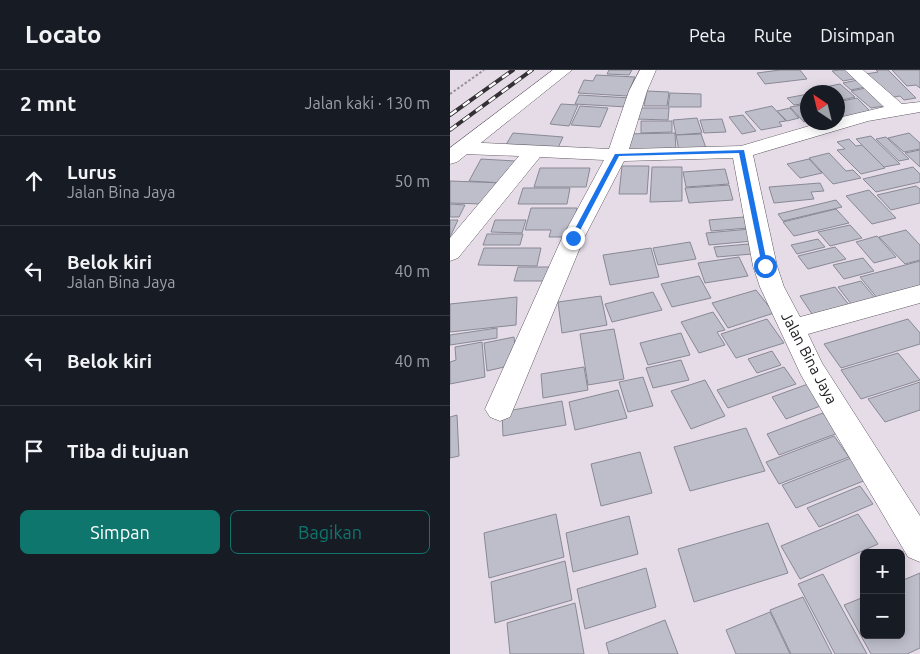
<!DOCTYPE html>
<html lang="id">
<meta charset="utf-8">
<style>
body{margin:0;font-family:Ubuntu,sans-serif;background:#20242c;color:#f1f3f6}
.controls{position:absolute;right:15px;bottom:15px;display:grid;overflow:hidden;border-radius:8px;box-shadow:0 2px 12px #0003}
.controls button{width:45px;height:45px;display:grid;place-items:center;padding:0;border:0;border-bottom:1px solid #363941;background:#171b24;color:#f1f3f6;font:25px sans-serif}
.compass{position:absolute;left:350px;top:15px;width:45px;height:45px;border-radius:50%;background:#171b24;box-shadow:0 2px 12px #0003;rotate:325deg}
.stop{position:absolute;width:15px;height:15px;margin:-11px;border:4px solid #1a73e8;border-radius:50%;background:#fff}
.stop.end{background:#1a73e8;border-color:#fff;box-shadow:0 1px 5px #0008}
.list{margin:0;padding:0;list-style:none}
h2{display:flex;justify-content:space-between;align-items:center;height:65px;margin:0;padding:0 20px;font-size:21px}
h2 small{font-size:16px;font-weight:400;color:#9ea1a6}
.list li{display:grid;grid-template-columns:32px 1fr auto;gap:15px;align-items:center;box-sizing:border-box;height:90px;padding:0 20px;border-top:1px solid #363941}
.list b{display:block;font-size:19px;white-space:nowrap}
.list p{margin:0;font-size:16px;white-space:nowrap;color:#9ea1a6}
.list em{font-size:16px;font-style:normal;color:#9ea1a6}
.actions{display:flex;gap:10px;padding:15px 20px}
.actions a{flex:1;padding:11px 0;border:1px solid #0f766e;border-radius:8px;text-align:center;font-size:18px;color:#0f766e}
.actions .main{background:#0f766e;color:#fff}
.icon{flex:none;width:28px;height:28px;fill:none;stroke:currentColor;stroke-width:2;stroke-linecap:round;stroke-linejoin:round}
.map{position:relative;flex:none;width:470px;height:584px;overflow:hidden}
header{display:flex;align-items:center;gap:30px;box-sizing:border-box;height:70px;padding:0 25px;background:#171b24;border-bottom:1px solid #363941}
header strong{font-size:24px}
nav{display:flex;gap:28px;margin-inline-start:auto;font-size:18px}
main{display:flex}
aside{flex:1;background:#171b24}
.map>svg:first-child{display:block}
.building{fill:#bdbeca;stroke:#898995}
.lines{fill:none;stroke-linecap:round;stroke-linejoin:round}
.street-casing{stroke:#615963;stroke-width:1}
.secondary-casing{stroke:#615963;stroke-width:1}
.path{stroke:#969098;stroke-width:2;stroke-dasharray:2.5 2;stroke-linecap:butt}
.street{fill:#fff;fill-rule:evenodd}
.secondary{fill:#fff;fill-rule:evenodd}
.rail-casing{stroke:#343035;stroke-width:4}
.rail{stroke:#fff;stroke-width:2.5;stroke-dasharray:8;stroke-linecap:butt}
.route{fill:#1a73e8}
.labels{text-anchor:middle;stroke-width:4;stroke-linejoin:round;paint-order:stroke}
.street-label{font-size:15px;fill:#1d1a1e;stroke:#fff}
</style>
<header>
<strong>Locato</strong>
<nav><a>Peta</a><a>Rute</a><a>Disimpan</a></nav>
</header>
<main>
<aside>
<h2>2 mnt<small>Jalan kaki · 130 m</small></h2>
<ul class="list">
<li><svg class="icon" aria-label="ahead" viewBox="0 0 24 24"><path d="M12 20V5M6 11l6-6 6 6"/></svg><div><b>Lurus</b><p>Jalan Bina Jaya</p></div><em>50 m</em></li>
<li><svg class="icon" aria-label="left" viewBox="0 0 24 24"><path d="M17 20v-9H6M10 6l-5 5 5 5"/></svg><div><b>Belok kiri</b><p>Jalan Bina Jaya</p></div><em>40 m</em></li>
<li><svg class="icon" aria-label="left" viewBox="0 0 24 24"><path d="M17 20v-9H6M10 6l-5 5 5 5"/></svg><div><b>Belok kiri</b></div><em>40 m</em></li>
<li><svg class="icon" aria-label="arrive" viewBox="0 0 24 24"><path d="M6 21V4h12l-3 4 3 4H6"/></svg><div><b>Tiba di tujuan</b></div></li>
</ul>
<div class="actions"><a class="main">Simpan</a><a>Bagikan</a></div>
</aside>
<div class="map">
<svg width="470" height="584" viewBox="0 0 470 584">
<rect width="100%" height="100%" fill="#e5dce8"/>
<g class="building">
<path d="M159 0H182L179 5 157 4Z"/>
<path d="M330 0H350L357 9 315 14 307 3Z"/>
<path d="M389 0H400L409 8 393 11 382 1Z"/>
<path d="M426 0H438L466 28 454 30 450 26 438 28 416 4 428 2Z"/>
<path d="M442 0H470V18L466 15 457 16Z"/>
<path d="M146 5 185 7 177 26 128 23 134 10 143 11Z"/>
<path d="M413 9 420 16 401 20 393 13Z"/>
<path d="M390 14 405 27 388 31V22H369L365 19Z"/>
<path d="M421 17 441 35 421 38 401 21Z"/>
<path d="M197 21 219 22 217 36H194Z"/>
<path d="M220 23 251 24V37H218Z"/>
<path d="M358 24V33L344 35 337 28Z"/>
<path d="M129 25 181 28 177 37 125 34Z"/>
<path d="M407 28 422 43 395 49 388 42V32Z"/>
<path d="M111 34 128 35 119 56 100 54Z"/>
<path d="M358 34V51L354 52 340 37Z"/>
<path d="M130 36 158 38 150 57 121 55Z"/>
<path d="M322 36 336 51 329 52 332 56 311 60 295 42Z"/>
<path d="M188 38H219L218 50 186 49Z"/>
<path d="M340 38 349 48 337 51 327 41Z"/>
<path d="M293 45 306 61 292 64 279 47Z"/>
<path d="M247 48 252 63 226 65 223 50Z"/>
<path d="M272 49 276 62 254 63 250 50Z"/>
<path d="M191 51H222V62L191 63Z"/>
<path d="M63 63 113 67 106 82 54 78Z"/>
<path d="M225 63 226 81 174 82 175 64Z"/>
<path d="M459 63 470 73V79L454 82 438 68Z"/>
<path d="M251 64 256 78 229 81 226 65Z"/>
<path d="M421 66 450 94 434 97 406 69Z"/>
<path d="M436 67 459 89 449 91 426 69Z"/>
<path d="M399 69 406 76 412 75 435 98 411 104 387 80 395 79 387 72Z"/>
<path d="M470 80V97L455 83Z"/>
<path d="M379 83 396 101 403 100 411 108 383 114 359 88Z"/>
<path d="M31 89 65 91 53 113 19 111Z"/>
<path d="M359 89 372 103 350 108 337 94Z"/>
<path d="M172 96H199L197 124H169Z"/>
<path d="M202 97H232V131L200 132Z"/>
<path d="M463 97 470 104V112L426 122 413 109Z"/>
<path d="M90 98H140L136 117H84Z"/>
<path d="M275 99 279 114 236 117 233 102Z"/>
<path d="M0 111 53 113 33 134 0 133Z"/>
<path d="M370 113 374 121 361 122 364 129 324 133 319 117Z"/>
<path d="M279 115 283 130 239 133 235 118Z"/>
<path d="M466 116 470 119V133L441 140 427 125Z"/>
<path d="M73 118H120L117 134H68Z"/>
<path d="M419 120 446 148 422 154 396 126Z"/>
<path d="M386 130 392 137 333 151 328 144Z"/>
<path d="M0 134 15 135 9 147H0Z"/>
<path d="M81 138H127L121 167H99L101 160H75Z"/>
<path d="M386 139 399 153 344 166 333 152Z"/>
<path d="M294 147 298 158 261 161 259 150Z"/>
<path d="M0 150H8L0 167Z"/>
<path d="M45 150H76L72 163 41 162Z"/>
<path d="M400 155 412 168 380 176 368 162Z"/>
<path d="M300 159 303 171 259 175 256 163Z"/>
<path d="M456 160 470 175V190L455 194 429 167Z"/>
<path d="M37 164H73L70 175H33Z"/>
<path d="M427 166 446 187 424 193 406 172Z"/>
<path d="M368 169 375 177 347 184 341 175Z"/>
<path d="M240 172 246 189 208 195 203 178Z"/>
<path d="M299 174 302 184 267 187 264 177Z"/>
<path d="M385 177 396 189 358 199 348 186Z"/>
<path d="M34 178H91L87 196 28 195Z"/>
<path d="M201 178 209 207 160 215 153 185Z"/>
<path d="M289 187 298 206 255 213 248 193Z"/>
<path d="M413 188 424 201 394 209 383 195Z"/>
<path d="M470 191V218L428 229 410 207Z"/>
<path d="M68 197H106L103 211H64Z"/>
<path d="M249 206 261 228 222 237 211 214Z"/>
<path d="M411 211 426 229 402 235 388 217Z"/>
<path d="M385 217 403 240 366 250 350 226Z"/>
<path d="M306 220 324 243 278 258 262 233Z"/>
<path d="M203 222 212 240 162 252 155 234Z"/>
<path d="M151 226 157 255 112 263 108 232Z"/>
<path d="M67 227 66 255 0 262V234Z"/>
<path d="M263 242 275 260 267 262 275 275 249 283 231 252Z"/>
<path d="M317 249 334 273 286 288 271 264Z"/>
<path d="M458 249 470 263V274L391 298 374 274Z"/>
<path d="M47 258V268L0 275V265Z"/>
<path d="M164 259 174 309 138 315 130 264Z"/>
<path d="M231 263 240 285 198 295 190 273Z"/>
<path d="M64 267 67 294 37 301 34 273Z"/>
<path d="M32 272 35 307 0 314V292L6 290 5 277Z"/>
<path d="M322 281 331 295 307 303 298 289Z"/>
<path d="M448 283 470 310 411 329 391 300Z"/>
<path d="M231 290 239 310 203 318 196 298Z"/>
<path d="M134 297 138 320 93 328 91 304Z"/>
<path d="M334 297 346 314 278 338 267 320Z"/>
<path d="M193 307 203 336 178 342 169 312Z"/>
<path d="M255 310 275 346 241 359 221 321Z"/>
<path d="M470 312V340L435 352 418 329Z"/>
<path d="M358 314 373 335 336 349 322 327Z"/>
<path d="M168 320 177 348 125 360 119 332Z"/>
<path d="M112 331 116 355 53 366 52 342Z"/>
<path d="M373 343 388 363 329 385 317 364Z"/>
<path d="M7 345 9 386 0 388V347Z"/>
<path d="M296 358 315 401 240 421 224 377Z"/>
<path d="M384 366 399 387 329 414 316 392Z"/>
<path d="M190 382 202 423 151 436 141 394Z"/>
<path d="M401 388 416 410 346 438 332 415Z"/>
<path d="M410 416 423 434 369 457 357 438Z"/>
<path d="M106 444 114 487 39 508 34 463Z"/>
<path d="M408 444 428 474 350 509 331 476Z"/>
<path d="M179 446 188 484 123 502 116 463Z"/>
<path d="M318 453 338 503 244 532 228 479Z"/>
<path d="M115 491 122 530 45 553 41 512Z"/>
<path d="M196 498 206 537 135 559 127 519Z"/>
<path d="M470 503V578L457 584H421L394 535 414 527V565H451V511Z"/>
<path d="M373 504 417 584H385L348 514Z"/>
<path d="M353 527 382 584H341L320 540Z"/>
<path d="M125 533 134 584H60L57 553Z"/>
<path d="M320 542 340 584H286L276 560Z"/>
<path d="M215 550 228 584H159L156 573Z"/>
</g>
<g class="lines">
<defs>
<path id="street" d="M190 0H206L197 21 179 79 291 76 373 52H388V48L434 37 395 0H413L452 34 470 32V42L418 51 303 85 327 196 334 217 350 247 470 215V233L358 264 372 293 470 446V492L458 487 351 305 310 217 303 196 283 88 174 91 134 168 60 347 50 351 40 347 35 339 112 168 154 90 90 87 8 188 0 191V168L69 86 13 84 6 82 3 78 6 74 13 72 159 79 179 21Z"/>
<path id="secondary" d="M103 0H122L7 92 0 94V78Z"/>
</defs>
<use href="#street" class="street-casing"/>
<use href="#secondary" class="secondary-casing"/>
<path class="path" d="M0 24 34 0"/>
<use href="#street" class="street"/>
<use href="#secondary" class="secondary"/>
<defs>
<g id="rail">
<path d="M0 45 63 0"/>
<path d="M0 60 82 0"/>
</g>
</defs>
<use href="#rail" class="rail-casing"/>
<use href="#rail" class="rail"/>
</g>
<path class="route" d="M294 80 318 198 312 196 289 83 169 86 126 168 123 170 120 168 165 84Z"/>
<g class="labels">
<g class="street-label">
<text transform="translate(359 288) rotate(62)" y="5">Jalan Bina Jaya</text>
</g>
</g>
</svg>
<div class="controls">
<button>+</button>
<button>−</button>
</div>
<svg class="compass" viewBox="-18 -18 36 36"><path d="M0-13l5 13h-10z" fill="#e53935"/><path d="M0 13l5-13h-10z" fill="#9ea1a6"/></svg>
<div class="stop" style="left:315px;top:196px"></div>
<div class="stop end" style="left:123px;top:168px"></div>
</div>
</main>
